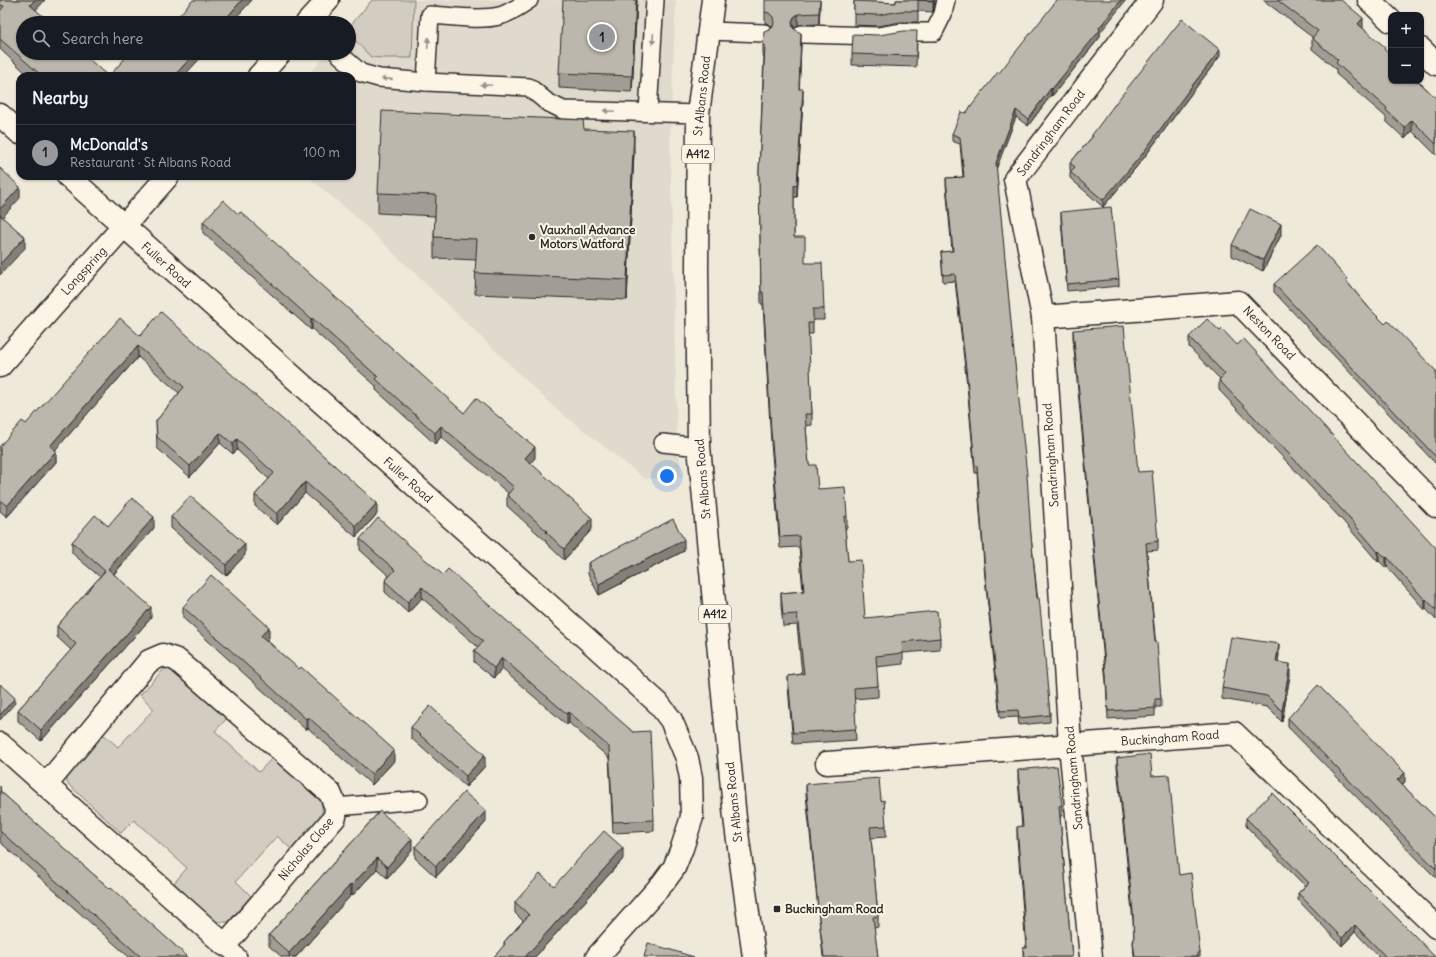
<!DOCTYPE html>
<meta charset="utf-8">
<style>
body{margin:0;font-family:Delius,sans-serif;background:#242831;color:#f1f3f6}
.controls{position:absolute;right:12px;top:12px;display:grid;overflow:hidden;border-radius:8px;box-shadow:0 1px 3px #0004}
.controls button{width:36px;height:36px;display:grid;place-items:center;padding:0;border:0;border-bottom:1px solid #363941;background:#171b24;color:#f1f3f6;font:20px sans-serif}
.you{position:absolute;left:667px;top:476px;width:14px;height:14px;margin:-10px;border:3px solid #fff;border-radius:50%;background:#1a73e8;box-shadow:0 0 0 6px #1a73e833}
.badge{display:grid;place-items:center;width:26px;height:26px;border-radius:50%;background:#98999b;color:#111;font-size:13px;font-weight:700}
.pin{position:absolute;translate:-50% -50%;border:2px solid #fff;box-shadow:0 1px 4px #0006}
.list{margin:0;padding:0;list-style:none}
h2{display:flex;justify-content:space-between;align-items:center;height:52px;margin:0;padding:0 16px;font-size:17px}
h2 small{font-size:13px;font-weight:400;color:#9ea1a6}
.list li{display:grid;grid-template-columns:26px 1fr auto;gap:12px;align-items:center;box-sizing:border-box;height:56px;padding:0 16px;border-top:1px solid #363941}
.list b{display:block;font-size:15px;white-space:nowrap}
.list p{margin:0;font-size:13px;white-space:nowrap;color:#9ea1a6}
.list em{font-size:13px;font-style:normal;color:#9ea1a6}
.icon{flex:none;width:22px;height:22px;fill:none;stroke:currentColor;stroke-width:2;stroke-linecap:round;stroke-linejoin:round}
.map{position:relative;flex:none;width:1436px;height:957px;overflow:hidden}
.search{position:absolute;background:#171b24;box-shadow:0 1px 3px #0004;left:16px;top:16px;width:340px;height:44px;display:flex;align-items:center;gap:10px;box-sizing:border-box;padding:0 14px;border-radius:22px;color:#9ea1a6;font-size:15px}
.panel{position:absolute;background:#171b24;box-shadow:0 1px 3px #0004;left:16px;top:72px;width:340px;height:108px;border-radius:12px}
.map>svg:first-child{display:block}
.built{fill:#e0dacc}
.green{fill:#d2cdc0;stroke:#7e7c76}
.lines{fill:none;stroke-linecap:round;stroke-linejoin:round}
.lane-casing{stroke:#2b2b2b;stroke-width:20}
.street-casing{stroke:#2b2b2b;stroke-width:25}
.secondary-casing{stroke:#2b2b2b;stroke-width:25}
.primary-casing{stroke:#2b2b2b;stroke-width:25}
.lane{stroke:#fcf5e5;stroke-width:17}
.street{stroke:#fcf5e5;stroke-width:22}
.secondary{stroke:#fcf5e5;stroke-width:22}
.primary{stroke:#fcf5e5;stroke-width:22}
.wall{fill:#a29d94;stroke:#2b2b2b}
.shaded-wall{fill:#848078;stroke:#2b2b2b}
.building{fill:#bcb7ac;stroke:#2b2b2b}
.oneway{fill:#949088}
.poi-dot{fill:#2b2b2b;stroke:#fcf5e5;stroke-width:1.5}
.labels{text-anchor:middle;stroke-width:4;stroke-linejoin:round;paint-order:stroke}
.shield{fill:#fcf5e5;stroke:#6a6863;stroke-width:1}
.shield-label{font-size:11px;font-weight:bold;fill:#2b2b2b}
.street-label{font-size:12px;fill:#2b2b2b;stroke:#fcf5e5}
.poi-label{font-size:12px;font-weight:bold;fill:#2b2b2b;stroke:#fcf5e5;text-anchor:start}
</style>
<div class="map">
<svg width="1436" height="957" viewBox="0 0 1436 957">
<rect width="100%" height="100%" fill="#efe9da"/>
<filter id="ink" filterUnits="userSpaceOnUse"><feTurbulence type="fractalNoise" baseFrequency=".025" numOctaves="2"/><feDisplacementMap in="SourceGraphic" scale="8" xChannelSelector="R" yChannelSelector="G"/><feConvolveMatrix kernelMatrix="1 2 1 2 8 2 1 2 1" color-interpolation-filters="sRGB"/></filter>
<g filter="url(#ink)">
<path class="built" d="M372 0H676L670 139 677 435 682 477 645 479 554 407 355 216 307 176H352V76H307L328 53H349V27Z"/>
<g class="green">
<path d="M372 0H414L412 58H381L371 57 349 34V27Z"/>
<path d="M177 668 229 716 215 731 259 772 273 757 322 801V817L292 850 277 836 236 881 251 896 228 922H216L174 883 187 868 134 820 121 833 67 783V772L103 734 118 747 154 709 140 695 164 669Z"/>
</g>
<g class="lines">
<defs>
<g id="lane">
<path d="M709 31 764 33"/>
<path d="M802 34 879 36 903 32H934L943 14 946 0"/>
<path d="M338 53 361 73 379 78 426 82 529 87 547 102 563 110 698 114"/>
<path d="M426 82 430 15C450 16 480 21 499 16 509 14 520 6 529 0"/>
<path d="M648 112 655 0"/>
<path d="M663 443 699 447"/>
<path d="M336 807 419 800"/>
<path d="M225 945 238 957"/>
</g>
<g id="street">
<path d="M307 23 328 0"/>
<path d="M259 76 280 53"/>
<path d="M0 115 20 133"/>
<path d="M68 176 587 639 658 703 671 720 687 758 691 778 692 817 682 848 674 868 663 883 597 957"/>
<path d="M1043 317 1238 302 1436 506"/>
<path d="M0 366 168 176"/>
<path d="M0 744 225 945 335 817 336 807 330 793 177 660 163 655 149 661 46 785"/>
<path d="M827 763 1234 733 1436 927"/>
<path d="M1091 957 1070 745 1043 317 1015 179 1152 0"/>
</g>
<g id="secondary">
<path d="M1369 0 1391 21"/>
<path d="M1421 49 1436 64"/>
</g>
<path id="primary" d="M713 0 698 114 697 269 699 447 735 818 754 957"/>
</defs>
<use href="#lane" class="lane-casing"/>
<use href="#street" class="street-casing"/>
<use href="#secondary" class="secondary-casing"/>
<use href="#primary" class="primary-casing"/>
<use href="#lane" class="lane"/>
<use href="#street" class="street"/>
<use href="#secondary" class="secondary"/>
<use href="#primary" class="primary"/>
</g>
<g class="wall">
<path d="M0 0H45L23 23 108 76H29L0 49Z"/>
<path d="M637 0 632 92 559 88V73Z"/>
<path d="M896 0H935L933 12 918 11V22H901L878 26 854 25V1L896 3Z"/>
<path d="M1263 0H1341L1363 28 1385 50 1436 98V155L1412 131 1405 139 1386 121V117L1336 74V69L1312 49V37Z"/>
<path d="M820 8 819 24 798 25 794 28 801 44 799 89 803 100 797 197H794V237L824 309V320H813V334H808L812 414V425L806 426 809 465 818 489 847 516V528H845L848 561 865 618 940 638V650L903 653V664L876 667 878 686V697L854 699 856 740 793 744 788 687V676L802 674 797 625 783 626 781 605V593L803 591 799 547 780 548 771 443 763 304H761L759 171 764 56H763V45L769 30 772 27 769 24 765 23V12Z"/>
<path d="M1100 33V37L1052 96 1051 95 1028 126 1016 117 996 168 1031 536 1050 715V722L1019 725 1018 717 1000 718 985 578 977 473H975L967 385 955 281 943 282 941 252 952 251 946 185V178L963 177 960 144 952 141V134L966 113 999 73Z"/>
<path d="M917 42 916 67 852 65V54Z"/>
<path d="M1220 56 1188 98 1143 159 1103 207 1070 178V172L1071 171 1070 170V163L1092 137V135Z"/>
<path d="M584 129 634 151 627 300 475 294 476 260 434 258V237L435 216 378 213V193Z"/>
<path d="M1061 212 1119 279V286L1067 291 1061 220Z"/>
<path d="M203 222 464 413 535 458 530 463 592 529 564 560 546 543V541L507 506V495L508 493 441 437 435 444 376 390V386L312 329 311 330 203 233Z"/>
<path d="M1281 235 1263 271 1232 256V245Z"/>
<path d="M1347 282 1369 308 1385 324 1436 371V464L1274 292V284Z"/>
<path d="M1073 330 1138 472 1158 541V550L1147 551 1161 699V707H1155V716L1108 719 1106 682 1073 339Z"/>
<path d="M140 336 377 514 356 537 305 493 277 525 255 506V495L269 479 237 450 233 454 220 443 190 477 157 448 156 421 179 393 138 357 55 450 56 462 7 517 0 511V446L26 424Z"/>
<path d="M1189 337 1436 548V620L1426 609 1425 610 1387 567 1386 568 1379 561 1378 562 1343 521 1219 390V380L1220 379 1189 347Z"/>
<path d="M171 517 245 555 226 576 171 528Z"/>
<path d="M108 526 154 528 114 574 151 618 41 741 18 721V710L71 650 57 637V626L100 577 72 553V542Z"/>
<path d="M360 539 443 575 633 732 654 820V831L613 833 609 758 569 723 567 725 502 669 494 678 474 662V651L478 647 422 598 408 613 385 592V581L389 576 360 550Z"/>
<path d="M684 551 599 595 588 574V563Z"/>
<path d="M183 607 269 638 267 640 394 761 372 785 308 728 306 730 183 618Z"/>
<path d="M1279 655 1277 662 1290 675 1282 722 1267 707 1222 699V688Z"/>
<path d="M1288 718 1405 782 1402 785 1436 818V878L1288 727Z"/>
<path d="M411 727 485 766 466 787 411 738Z"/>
<path d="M1117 758 1152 776 1200 953V957H1134L1133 941H1134L1133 921 1117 767Z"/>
<path d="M1018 770 1062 805V816H1060L1071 946 1072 957H1023V948H1026L1017 838V827H1022L1018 780Z"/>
<path d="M806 784 881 801 886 826V837L871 838 878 916V927L874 928 878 957H823L806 795Z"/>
<path d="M0 786 1 792 53 839 188 957H129L0 842Z"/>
<path d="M380 811 412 850 387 878 377 869 352 896 351 895 296 957H282L269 946V935Z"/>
<path d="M1246 818 1435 957H1379L1355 932 1342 946 1298 900V893L1305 886 1246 826Z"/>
<path d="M486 822 436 877 415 858V847Z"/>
<path d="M623 859 535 957H494L504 946V942L523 921 515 913V902Z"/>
</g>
<g class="shaded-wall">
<path d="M35 0H45L30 16V5Z"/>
<path d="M242 0H252L231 23H222Z"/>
<path d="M636 0H637L632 92V76Z"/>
<path d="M820 0V8L819 24V13Z"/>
<path d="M933 0H935L933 12Z"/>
<path d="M1121 0H1126L1100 33V37L1052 96V89Z"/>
<path d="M798 14V25L794 28 792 22 794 17Z"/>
<path d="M1363 18V29L1358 24Z"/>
<path d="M801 33V44L799 100V89Z"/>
<path d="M1220 50V56L1188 98 1143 159 1103 207V200Z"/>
<path d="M195 53H205L184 76H174Z"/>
<path d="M1051 88V95L1028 126V119Z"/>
<path d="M803 89V100L797 197V186Z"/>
<path d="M1016 110V117L996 170V163Z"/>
<path d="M1412 120V131L1405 139V128Z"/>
<path d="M634 131V151L627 300V280Z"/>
<path d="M20 187V198L0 220V209Z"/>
<path d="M1281 224V235L1263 271V260Z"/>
<path d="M25 237V248L0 275V264Z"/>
<path d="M312 318V329L311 330V319Z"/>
<path d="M138 346V357L50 456V446Z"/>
<path d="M441 426V437L435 444V433Z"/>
<path d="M220 433V443L190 477V466Z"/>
<path d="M237 439V450L233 454V444Z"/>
<path d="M535 447V458L525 470V458Z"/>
<path d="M56 451V462L7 517V506Z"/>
<path d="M305 482V493L277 525V514Z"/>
<path d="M377 503V514L356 537V526Z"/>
<path d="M154 517V528L108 580V569Z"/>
<path d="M592 518V529L564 560V549Z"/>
<path d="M684 540V551L599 595V584Z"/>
<path d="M245 544V555L226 576V565Z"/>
<path d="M1379 551V561L1378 562V552Z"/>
<path d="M1387 557V567L1386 568V558Z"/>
<path d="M422 587V598L408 613V602Z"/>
<path d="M1426 599V609L1425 610V600Z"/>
<path d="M151 607V618L41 741V730Z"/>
<path d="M269 627V638L261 647V636Z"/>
<path d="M1279 644V655L1276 673V662Z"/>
<path d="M502 658V669L494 678V668Z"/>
<path d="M1290 664V675L1282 722V711Z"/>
<path d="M15 698V703L0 720V715Z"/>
<path d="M569 712V723L567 725V714Z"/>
<path d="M308 717V728L306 730V719Z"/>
<path d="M394 750V761L372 785V774Z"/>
<path d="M485 755V766L466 787V776Z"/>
<path d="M1405 773V782L1397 789V780Z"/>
<path d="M486 811V822L436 877V866Z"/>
<path d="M412 839V850L387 878V867Z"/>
<path d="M623 848V859L535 957H525Z"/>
<path d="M377 858V869L352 896V885Z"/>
<path d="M351 884V895L296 957H289V953Z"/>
<path d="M1355 925V932L1342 946V938Z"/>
</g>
<g class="building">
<path d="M0 0H35L30 5 51 23H23V53H82L108 76H42L0 39V11L4 6 0 5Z"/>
<path d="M193 0H242L222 23H172Z"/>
<path d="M563 0H636L632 76 559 73Z"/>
<path d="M765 0H820L819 13 798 14 794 17 792 22 793 28 797 31 801 33 799 89H803L797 186 794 185V237H805V263H822L824 309H813V323H808L812 414H805L809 465H816L818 489 845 487 847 516 844 517 848 561 861 560 865 618 937 611 940 638 902 642 903 653 876 656 878 686 854 688 856 729 793 733 788 676 804 674 797 614 783 615 781 593 804 591 799 536 780 537 771 431 763 292H761L759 171 765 45H763L764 32 769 30 773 27 774 22 773 17 769 13 765 12Z"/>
<path d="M896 0H933V1L918 0V11H901L878 15 854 14V1L896 3Z"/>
<path d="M1057 0H1121L1099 28 1100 30 1052 89 1051 88 1028 119 1016 110 996 163 1014 354 1027 475 1031 536 1037 598H1039L1041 617 1045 658 1050 715 1019 718 1018 710 1000 711 985 571 977 466H975L967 378 955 274 943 275 941 252 953 251 946 178 964 177 960 137 952 134 961 112 966 113 998 72 999 73Z"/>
<path d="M1277 0H1341L1363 18 1358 24 1385 47 1384 49 1391 56V81H1418L1436 98V144L1412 120 1405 128 1386 110 1387 108 1336 63 1338 60 1312 38 1318 31Z"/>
<path d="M161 19 165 23H158Z"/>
<path d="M1182 19 1220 50 1188 91 1143 153 1103 200 1070 172 1075 167 1070 163 1093 136 1092 135 1118 100Z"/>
<path d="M904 31H917L916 56 852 54 853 34 879 35Z"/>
<path d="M130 53H195L174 76H109Z"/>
<path d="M382 111 583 120 584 129 634 131 627 280 475 273 477 239 434 237 436 195 378 193Z"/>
<path d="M0 168 20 187 0 209Z"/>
<path d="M223 200 238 214 241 212 464 413 476 398 535 447 525 458 592 518 564 549 546 532 547 531 507 495 514 487 441 426 435 433 376 379 378 377 312 318 311 319 203 222Z"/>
<path d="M1111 207 1119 279 1067 284 1061 212Z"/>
<path d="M1250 209 1281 224 1263 260 1232 245Z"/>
<path d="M0 215 25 237 0 264Z"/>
<path d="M1317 245 1347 279 1346 281 1369 308 1385 324 1388 321 1436 371V457L1274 284Z"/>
<path d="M161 312 377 503 356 526 305 482 277 514 255 495 274 473 237 439 233 444 220 433 190 466 157 437 156 421 184 387 138 346 50 446 56 451 7 506 0 500V446L22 421 26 424 120 318 140 336Z"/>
<path d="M1207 319 1220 331 1222 329 1237 345 1244 339 1436 548V610L1426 599 1425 600 1387 557 1386 558 1379 551 1378 552 1343 511 1219 380 1225 374 1189 337Z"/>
<path d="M1124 326 1138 472 1152 471 1158 541 1146 543 1155 642H1157L1161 699H1155V708L1108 711 1106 674 1073 330Z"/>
<path d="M190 496 245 544 226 565 171 517Z"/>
<path d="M132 498 154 517 108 569 151 607 41 730 18 710 76 644 57 626 105 571 72 542 95 515 108 526Z"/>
<path d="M378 518 443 575 448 569 633 732 650 731 654 820 613 822 609 747 569 712 567 714 502 658 494 668 474 651 483 641 422 587 408 602 385 581 395 570 360 539Z"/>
<path d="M673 519 684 540 599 584 588 563Z"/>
<path d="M211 575 269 627 261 636 299 669 301 667 394 750 372 774 308 717 306 719 183 607Z"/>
<path d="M1231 637 1279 644 1276 662 1290 664 1282 711 1267 696 1222 688Z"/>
<path d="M0 684 15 698 0 715Z"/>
<path d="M1318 685 1405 773 1397 780 1436 818V869L1288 718Z"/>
<path d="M430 706 485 755 466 776 411 727Z"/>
<path d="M1150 754 1152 776 1169 775 1179 875 1191 873 1200 953H1197L1198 957H1135L1133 941H1134L1133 912 1117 758Z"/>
<path d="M1057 766 1062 805 1059 806 1071 946 1072 957H1024L1023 948H1027L1017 827 1023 826 1018 770Z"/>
<path d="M879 778 881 801 884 800 886 826 870 827 878 916 873 917 878 957H824L820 927 806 784Z"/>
<path d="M0 791 110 889 111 888 188 957H141L0 831Z"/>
<path d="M464 792 486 811 436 866 415 847Z"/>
<path d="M1272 793 1416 937 1435 957H1386L1355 925 1342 938 1298 893 1309 883 1246 818Z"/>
<path d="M380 811 412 839 387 867 377 858 352 885 351 884 289 953 269 935Z"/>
<path d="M604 831 623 848 525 957H494L505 944 504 942 529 915 515 902 540 874 554 886Z"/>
<path d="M648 943 694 957H644Z"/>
</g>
<defs><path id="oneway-solid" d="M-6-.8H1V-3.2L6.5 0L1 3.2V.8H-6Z"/></defs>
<g class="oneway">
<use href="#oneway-solid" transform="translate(653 39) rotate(94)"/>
<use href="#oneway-solid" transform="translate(428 43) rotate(-86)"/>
<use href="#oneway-solid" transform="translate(387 79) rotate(-175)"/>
<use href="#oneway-solid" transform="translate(486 85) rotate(-177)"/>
<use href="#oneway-solid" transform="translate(609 111) rotate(-178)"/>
</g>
</g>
<g class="poi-dot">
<circle cx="532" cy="237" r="4"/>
<rect x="773" y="905" width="8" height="8" rx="2"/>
</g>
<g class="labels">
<g class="shield">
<rect x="682" y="145" width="32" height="18" rx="3"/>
<rect x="699" y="605" width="32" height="18" rx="3"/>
</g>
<g class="shield-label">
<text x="698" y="158">A412</text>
<text x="715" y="618">A412</text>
</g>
<g class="street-label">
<text transform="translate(702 96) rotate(-84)" y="4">St Albans Road</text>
<text transform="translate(1051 133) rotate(-53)" y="4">Sandringham Road</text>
<text transform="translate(166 265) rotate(42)" y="4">Fuller Road</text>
<text transform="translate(84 271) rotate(-48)" y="4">Longspring</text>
<text transform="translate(1269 333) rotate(46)" y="4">Neston Road</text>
<text transform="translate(1051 455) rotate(-94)" y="4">Sandringham Road</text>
<text transform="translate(703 479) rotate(-95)" y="4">St Albans Road</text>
<text transform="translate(408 480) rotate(42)" y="4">Fuller Road</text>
<text transform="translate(1170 738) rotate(-4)" y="4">Buckingham Road</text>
<text transform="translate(1074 778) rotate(-95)" y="4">Sandringham Road</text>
<text transform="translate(734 802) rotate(-96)" y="4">St Albans Road</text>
<text transform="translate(306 849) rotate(-50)" y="4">Nicholas Close</text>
</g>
<g class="poi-label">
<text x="540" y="234">Vauxhall Advance<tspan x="540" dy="14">Motors Watford</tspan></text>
<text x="785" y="913">Buckingham Road</text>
</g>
</g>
</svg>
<div class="controls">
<button>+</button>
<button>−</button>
</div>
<div class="you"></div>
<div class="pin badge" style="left:602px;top:37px">1</div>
<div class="search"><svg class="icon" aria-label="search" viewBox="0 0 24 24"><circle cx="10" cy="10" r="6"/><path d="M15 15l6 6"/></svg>Search here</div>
<section class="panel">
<h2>Nearby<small></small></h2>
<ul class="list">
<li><span class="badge">1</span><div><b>McDonald's</b><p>Restaurant · St Albans Road</p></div><em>100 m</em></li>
</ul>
</section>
</div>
